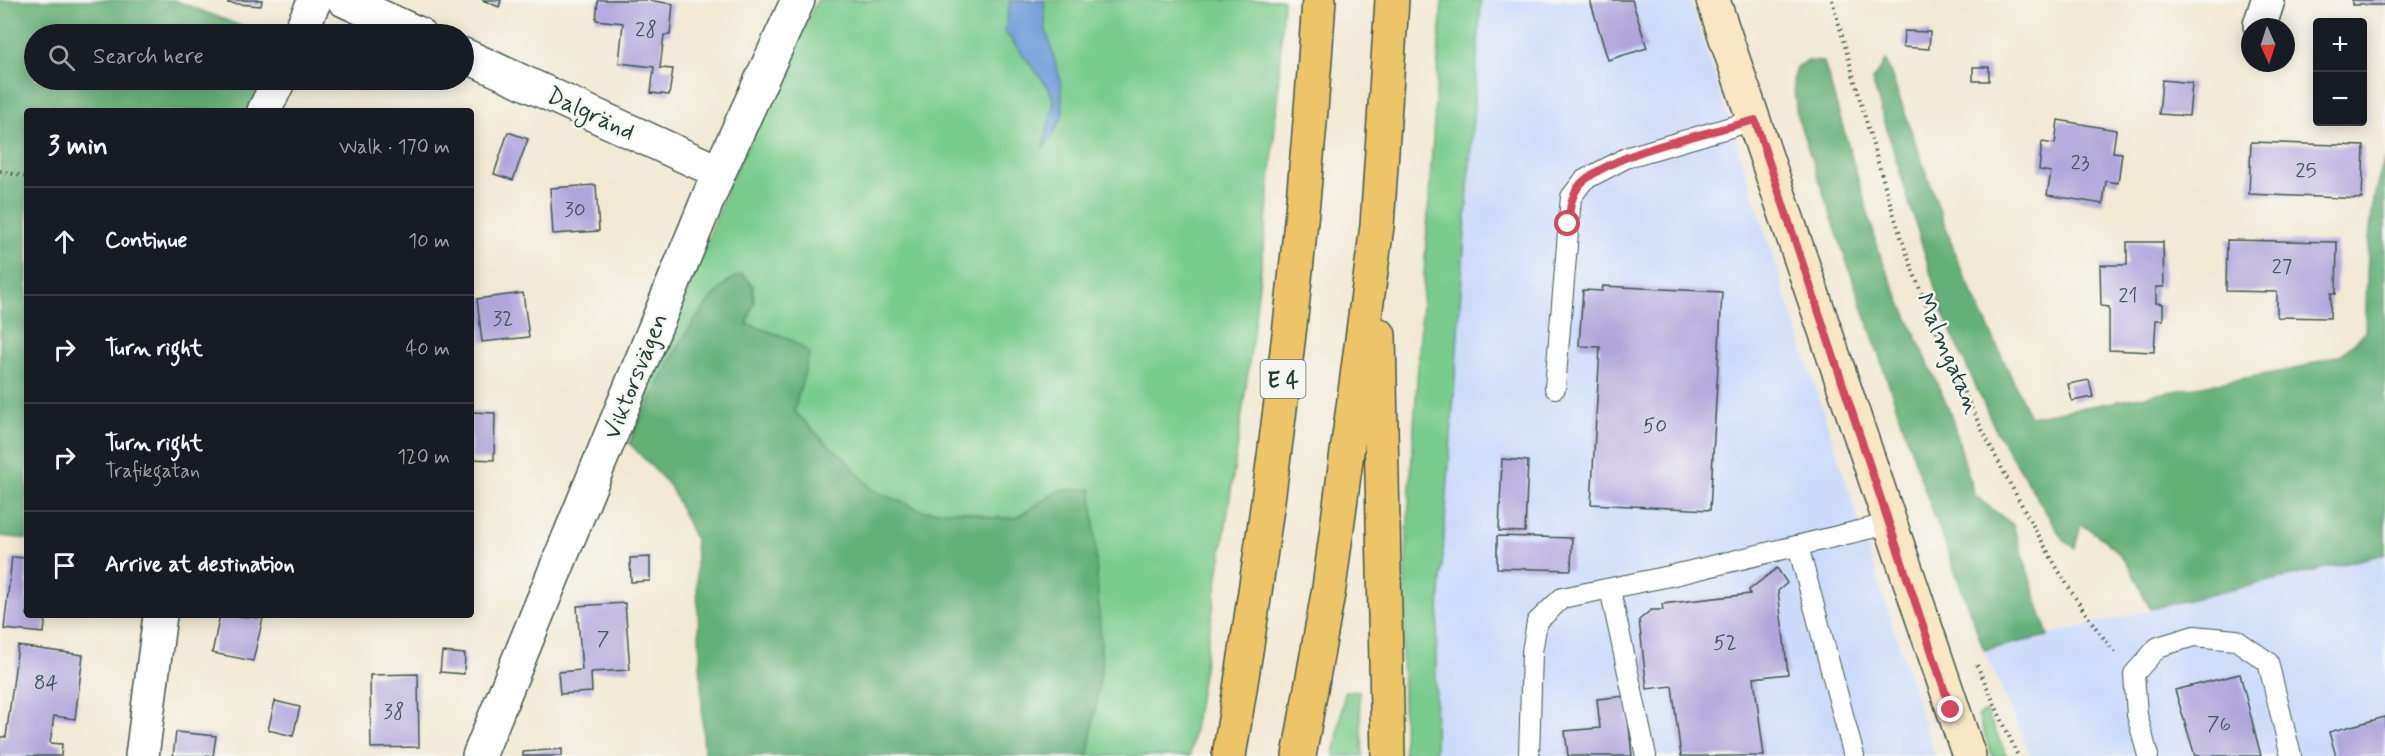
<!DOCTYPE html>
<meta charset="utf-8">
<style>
body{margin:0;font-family:Mynerve,sans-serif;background:#20242c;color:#f1f3f6}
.controls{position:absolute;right:18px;top:18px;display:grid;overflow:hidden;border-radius:6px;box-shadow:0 3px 15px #0003}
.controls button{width:54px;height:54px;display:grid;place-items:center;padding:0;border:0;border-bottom:2px solid #363941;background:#171b24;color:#f1f3f6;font:30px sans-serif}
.compass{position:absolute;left:2241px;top:18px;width:54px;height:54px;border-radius:50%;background:#171b24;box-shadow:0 3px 15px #0003;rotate:177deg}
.stop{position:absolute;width:18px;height:18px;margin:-14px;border:4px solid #d1495b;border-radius:50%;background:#fff}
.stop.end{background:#d1495b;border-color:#fff;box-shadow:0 2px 6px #0008}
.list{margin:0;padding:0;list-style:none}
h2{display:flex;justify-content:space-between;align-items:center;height:78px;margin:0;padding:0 24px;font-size:26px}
h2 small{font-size:20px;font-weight:400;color:#9ea1a6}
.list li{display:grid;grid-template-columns:39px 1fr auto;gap:18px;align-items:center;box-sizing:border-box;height:108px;padding:0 24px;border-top:2px solid #363941}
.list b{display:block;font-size:22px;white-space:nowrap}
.list p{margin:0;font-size:20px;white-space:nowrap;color:#9ea1a6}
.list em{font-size:20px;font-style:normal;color:#9ea1a6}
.icon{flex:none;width:33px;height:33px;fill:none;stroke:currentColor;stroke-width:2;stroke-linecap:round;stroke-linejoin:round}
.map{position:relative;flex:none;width:2385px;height:756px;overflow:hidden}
.search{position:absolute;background:#171b24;box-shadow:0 3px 15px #0003;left:24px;top:24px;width:450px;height:66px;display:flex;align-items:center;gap:15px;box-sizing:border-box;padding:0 21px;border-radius:33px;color:#9ea1a6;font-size:22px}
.panel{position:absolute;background:#171b24;box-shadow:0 3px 15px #0003;left:24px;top:108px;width:450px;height:510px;border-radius:6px}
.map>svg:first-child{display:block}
.built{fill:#cddbfa}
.green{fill:#7acc8d;stroke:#4c8460;stroke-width:1.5}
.forest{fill:#63b078;stroke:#417656;stroke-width:1.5}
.water{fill:#6e9cd7;stroke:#466c86;stroke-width:1.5}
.building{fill:#b0a6db}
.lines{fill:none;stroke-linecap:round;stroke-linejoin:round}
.service-casing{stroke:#3f574c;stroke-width:22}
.minor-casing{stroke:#3f574c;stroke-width:36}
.secondary-casing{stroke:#3f574c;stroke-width:36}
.motorway-casing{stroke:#3f574c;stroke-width:36}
.path{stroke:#3f574c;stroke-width:4;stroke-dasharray:1.5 4.5;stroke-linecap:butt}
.service{stroke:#fff;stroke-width:20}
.minor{stroke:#fff;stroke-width:33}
.secondary{stroke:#f8e7c3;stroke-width:33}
.motorway{stroke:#eec469;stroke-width:33}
.route{stroke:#d1495b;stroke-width:8}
.labels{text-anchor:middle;stroke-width:5;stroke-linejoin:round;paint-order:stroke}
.number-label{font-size:21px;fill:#43575e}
.shield{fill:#f6f6f2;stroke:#60746d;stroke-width:1.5}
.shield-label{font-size:22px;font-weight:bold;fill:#1f3d34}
.street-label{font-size:24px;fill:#1f3d34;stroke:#f6f6f2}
</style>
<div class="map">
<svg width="2385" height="756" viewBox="0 0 2385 756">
<rect width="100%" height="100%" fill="#f6f6f2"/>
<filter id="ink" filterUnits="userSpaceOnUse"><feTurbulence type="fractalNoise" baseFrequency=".0167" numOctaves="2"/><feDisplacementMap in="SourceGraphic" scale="12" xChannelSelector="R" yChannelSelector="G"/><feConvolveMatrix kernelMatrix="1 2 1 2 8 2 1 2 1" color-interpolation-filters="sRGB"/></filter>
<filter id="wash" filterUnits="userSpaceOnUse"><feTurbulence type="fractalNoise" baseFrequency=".008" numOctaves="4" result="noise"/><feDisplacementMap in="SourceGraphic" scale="24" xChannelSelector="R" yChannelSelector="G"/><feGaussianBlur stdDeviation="1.35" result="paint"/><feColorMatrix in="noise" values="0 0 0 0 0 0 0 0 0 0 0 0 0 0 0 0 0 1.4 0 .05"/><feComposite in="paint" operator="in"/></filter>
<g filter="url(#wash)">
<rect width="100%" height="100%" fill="#f2e9d5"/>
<g class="built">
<path d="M1481 0H1690L1935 756H1435L1436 653Z"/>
<path d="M2385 554V756H2031L1984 650Z"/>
</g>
<g class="green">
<path d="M817 0H1283C1272 254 1229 505 1190 756H1088L1102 664 1060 490 1016 518H993L963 511H923L872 490 844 457 828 445 794 411 809 353 788 338 747 324 754 302 728 280 692 324 629 443 727 189Z"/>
<path d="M1442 0H1481L1436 653 1435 756H1404L1402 646 1407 534Z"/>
<path d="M1345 691 1359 692 1363 756H1334Z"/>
<path d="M1986 711 2007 756H1992L1978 715Z"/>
</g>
<g class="forest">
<path d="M0 0H174L262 34H34V80H261L248 111H27V539L0 536Z"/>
<path d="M1886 60 1958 262 2030 417 2295 369 2342 354 2365 332C2368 275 2365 213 2385 159V554L2150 609C2129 564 2125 551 2081 524L2075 548 2062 538 1997 433 1943 314 1872 80Z"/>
<path d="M1807 61 1824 62 1881 258 1950 412 1974 495 2013 525 2048 636 1984 650 1926 493 1797 116 1793 81 1797 67Z"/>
<path d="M742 274 753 286 754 302 747 324 788 338 810 353 794 411 828 445 844 457 872 490 923 511H963L993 518H1016L1060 490 1092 489 1102 664 1088 756H704L695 539 670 486 629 443C654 397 695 295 742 274Z"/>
</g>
<path class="water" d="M1010 0H1044L1046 30 1061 83 1063 115 1053 135 1043 148 1054 103 1049 88 1005 32Z"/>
<g id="blocks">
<g class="building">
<path d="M229 0H262L261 6 228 3Z"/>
<path d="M482 0H501L499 7Z"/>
<path d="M598 0H647L673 4 670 35H664L660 68 673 69 669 95 651 93 654 67 619 63 623 23 596 20Z"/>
<path d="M1590 0H1632L1647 48 1608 60Z"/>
<rect x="2352" y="0" width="33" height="5"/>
<path d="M1904 31 1930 32 1929 49 1903 47Z"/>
<rect x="1973" y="67" width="16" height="14"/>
<path d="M2162 80 2192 83 2189 116 2159 114Z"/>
<path d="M2058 120 2116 130 2113 152 2122 153 2118 183 2106 181 2103 204 2047 195 2051 172 2039 170 2042 142 2055 144Z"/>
<path d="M508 132 528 139 513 180 494 174Z"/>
<path d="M2251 142 2364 146 2362 199 2249 194Z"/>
<path d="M596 185 599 231 553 234 550 188Z"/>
<path d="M2227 240 2337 242 2336 294 2331 293 2330 318 2277 317V292L2226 291Z"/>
<path d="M2127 242H2163L2164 287H2156V303L2163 304V320H2156L2154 352 2109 350V307L2101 306 2100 265H2127Z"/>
<path d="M1603 286 1722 292 1710 510 1591 504 1600 347 1579 346 1583 290 1602 291Z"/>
<path d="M523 293 529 337 482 342 477 299Z"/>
<path d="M2089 380 2093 397 2072 401 2068 384Z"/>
<path d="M471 412 495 413 494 460 471 459Z"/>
<path d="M1502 459 1528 461 1525 532 1499 531Z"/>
<path d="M1497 536 1572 538 1571 570 1497 568Z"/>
<path d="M12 557 27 558V615H46L44 633 4 629Z"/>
<path d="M650 557V581L631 582 630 558Z"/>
<path d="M1777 568 1787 583 1778 591 1788 674 1754 678 1764 756H1681L1672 686 1647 689 1639 620 1651 610H1663L1662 604 1750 594 1749 590Z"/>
<path d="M625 603 630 670 591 672 592 692 560 694 558 672 582 670 577 606Z"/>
<path d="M220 615 263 618 253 661 212 653Z"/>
<path d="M18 646 83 655 75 719 54 716 50 743 62 744 61 756H0V737H6Z"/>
<path d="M442 652 465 654 464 674 440 672Z"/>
<path d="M418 674 419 747 371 748 370 675Z"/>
<path d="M2240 674 2261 756H2195L2175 690Z"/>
<path d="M1626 696 1632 756H1568L1565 731 1600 728 1597 699Z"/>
<path d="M275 701 300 707 293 736 268 730Z"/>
<path d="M2385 717V756H2336L2329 732Z"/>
<path d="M176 732 216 736 213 756H173Z"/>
<path d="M562 749V756H523V752Z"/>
</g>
</g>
</g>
<g filter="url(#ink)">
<use href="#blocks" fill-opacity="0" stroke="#3f574c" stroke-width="1.5"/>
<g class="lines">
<defs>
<g id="service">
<path d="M1555 388 1571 197 1584 180 1628 157 1755 120"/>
<path d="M1798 546 1854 756"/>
<path d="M1610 589 1646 756"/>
<path d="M1529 756 1532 652 1537 622 1562 598 1670 576 1888 524"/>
<path d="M2148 756 2137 715 2134 674 2158 647 2194 636 2236 640 2268 662 2291 756"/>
</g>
<g id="minor">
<path d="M344 0 419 34"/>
<path d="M2260 25 2268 0"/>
<path d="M299 34 315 0"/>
<path d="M464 55 719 172"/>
<path d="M264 111 279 80"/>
<path d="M142 756 160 615"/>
<path d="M479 756 719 172 798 0"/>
</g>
<path id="secondary" d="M1713 0 1969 756"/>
<g id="motorway">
<path d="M1379 335 1388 756"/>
<path d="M1229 756C1271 506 1303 253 1319 0"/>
<path d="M1299 756 1329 588 1377 226 1392 0"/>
</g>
</defs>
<use href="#service" class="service-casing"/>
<use href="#minor" class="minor-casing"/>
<use href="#secondary" class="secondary-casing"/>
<use href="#motorway" class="motorway-casing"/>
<g class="path">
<path d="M1832 0C1855 80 1876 161 1902 240 1935 337 1980 431 2030 520 2055 565 2082 614 2116 653"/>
<path d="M0 171 27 177"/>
<path d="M1977 665 2018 756"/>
</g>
<use href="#service" class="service"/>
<use href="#minor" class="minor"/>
<use href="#secondary" class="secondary"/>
<use href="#motorway" class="motorway"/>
</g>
</g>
<g class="lines" filter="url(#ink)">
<path class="route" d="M1568 224C1570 208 1571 190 1586 179 1626 149 1706 134 1755 120L1951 710"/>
</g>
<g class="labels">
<g class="number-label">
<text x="646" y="36">28</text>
<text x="2080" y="169">23</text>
<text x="2306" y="177">25</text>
<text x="575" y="216">30</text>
<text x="2282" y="273">27</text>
<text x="2128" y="302">21</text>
<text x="503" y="325">32</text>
<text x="1655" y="432">50</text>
<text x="603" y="645">7</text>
<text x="1725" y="649">52</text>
<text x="46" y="689">84</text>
<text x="394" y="718">38</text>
<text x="2219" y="730">76</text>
</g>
<rect class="shield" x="1260.5" y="360" width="45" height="38" rx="4.5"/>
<g class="shield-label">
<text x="1283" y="387">E 4</text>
</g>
<g class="street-label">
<text transform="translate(591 113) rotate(25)" y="8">Dalgränd</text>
<text transform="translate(1949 353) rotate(67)" y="8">Malmgatan</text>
<text transform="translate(635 376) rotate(-68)" y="8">Viktorsvägen</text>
</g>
</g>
</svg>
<div class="controls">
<button>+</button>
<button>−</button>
</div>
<svg class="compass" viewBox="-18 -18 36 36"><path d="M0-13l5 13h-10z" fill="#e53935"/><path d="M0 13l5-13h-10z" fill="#9ea1a6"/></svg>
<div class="stop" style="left:1568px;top:224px"></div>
<div class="stop end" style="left:1951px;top:710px"></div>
<div class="search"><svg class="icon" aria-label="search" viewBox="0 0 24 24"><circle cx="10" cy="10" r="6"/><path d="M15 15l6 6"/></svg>Search here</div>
<section class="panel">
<h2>3 min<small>Walk · 170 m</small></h2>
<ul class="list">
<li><svg class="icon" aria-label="ahead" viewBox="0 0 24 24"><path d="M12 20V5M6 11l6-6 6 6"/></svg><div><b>Continue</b></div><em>10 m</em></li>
<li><svg class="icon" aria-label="right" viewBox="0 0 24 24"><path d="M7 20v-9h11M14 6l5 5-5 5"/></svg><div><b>Turn right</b></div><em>40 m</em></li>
<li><svg class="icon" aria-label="right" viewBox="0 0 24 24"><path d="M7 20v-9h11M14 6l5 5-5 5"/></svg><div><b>Turn right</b><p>Trafikgatan</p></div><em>120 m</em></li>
<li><svg class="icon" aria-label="arrive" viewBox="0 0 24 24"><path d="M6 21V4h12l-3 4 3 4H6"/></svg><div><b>Arrive at destination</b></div></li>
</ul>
</section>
</div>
